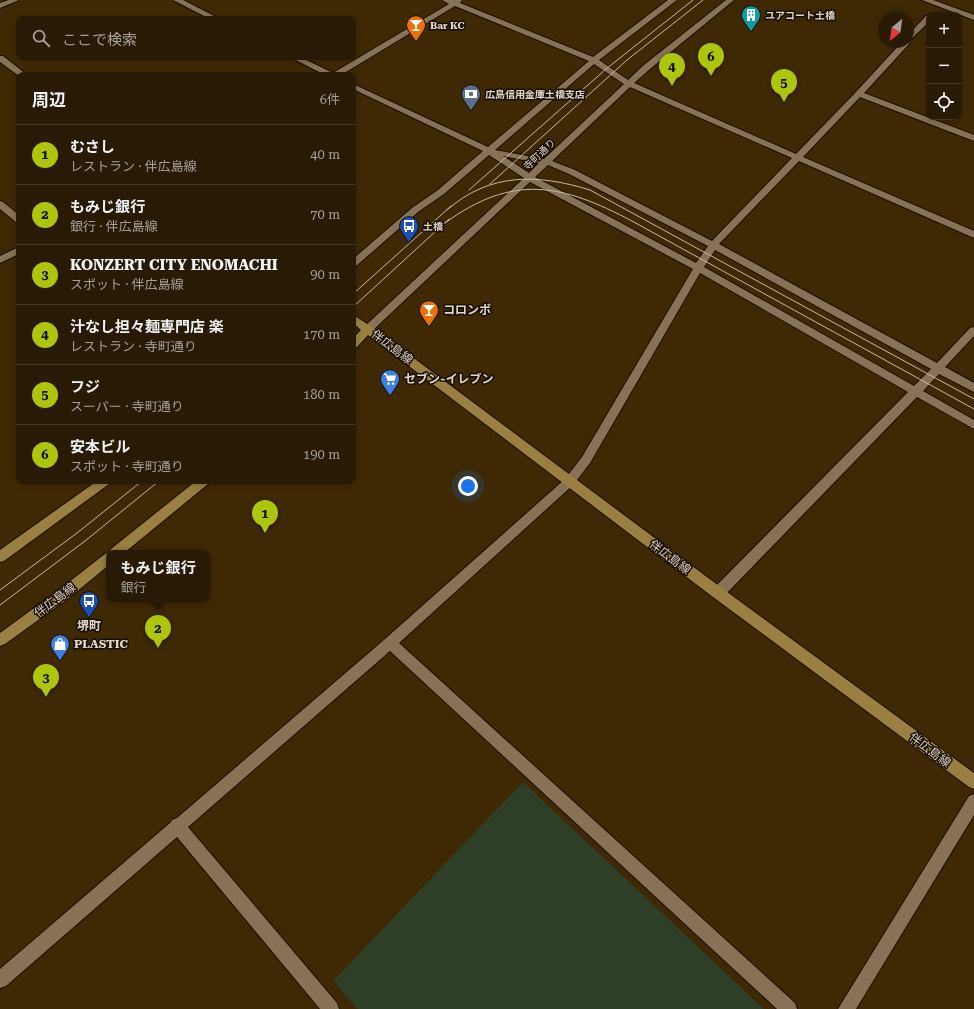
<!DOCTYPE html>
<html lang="ja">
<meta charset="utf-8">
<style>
body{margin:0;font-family:"Roboto Serif","Noto Sans JP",serif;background:#30230f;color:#f1f3f6}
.controls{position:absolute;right:12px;top:12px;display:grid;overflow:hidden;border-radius:8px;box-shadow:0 2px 6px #0003}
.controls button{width:36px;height:36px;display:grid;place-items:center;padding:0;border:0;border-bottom:1px solid #443827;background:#281a05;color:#f1f3f6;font:20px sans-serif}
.compass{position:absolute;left:878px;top:12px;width:36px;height:36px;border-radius:50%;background:#281a05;box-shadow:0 2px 6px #0003;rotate:209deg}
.you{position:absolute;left:468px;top:486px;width:14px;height:14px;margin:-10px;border:3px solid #fff;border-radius:50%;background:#1a73e8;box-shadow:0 0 0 6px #1a73e833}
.badge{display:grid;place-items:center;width:26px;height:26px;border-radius:50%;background:#adc60d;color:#111;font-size:13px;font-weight:700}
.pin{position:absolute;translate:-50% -33px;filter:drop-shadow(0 1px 2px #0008)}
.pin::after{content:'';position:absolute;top:21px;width:14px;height:12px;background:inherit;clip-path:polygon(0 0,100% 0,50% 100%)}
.popup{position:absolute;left:106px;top:550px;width:104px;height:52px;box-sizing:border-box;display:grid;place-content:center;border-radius:8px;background:#281a05;filter:drop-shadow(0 1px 3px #0005);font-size:13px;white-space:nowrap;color:#a5a19a}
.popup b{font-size:15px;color:#f1f3f6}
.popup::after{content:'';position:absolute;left:50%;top:100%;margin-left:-8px;border:8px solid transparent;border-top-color:#281a05}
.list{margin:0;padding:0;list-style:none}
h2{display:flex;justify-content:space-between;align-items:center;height:52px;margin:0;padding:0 16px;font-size:17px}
h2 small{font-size:13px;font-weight:400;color:#a5a19a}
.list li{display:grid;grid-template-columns:26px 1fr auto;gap:12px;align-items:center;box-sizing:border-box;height:60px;padding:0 16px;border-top:1px solid #443827}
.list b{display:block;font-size:15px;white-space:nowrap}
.list p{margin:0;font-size:13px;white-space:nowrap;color:#a5a19a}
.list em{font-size:13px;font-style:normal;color:#a5a19a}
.icon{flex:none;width:22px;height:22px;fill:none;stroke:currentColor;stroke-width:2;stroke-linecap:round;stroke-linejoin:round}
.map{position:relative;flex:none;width:974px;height:1009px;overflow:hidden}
.search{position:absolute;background:#281a05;box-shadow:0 2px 6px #0003;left:16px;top:16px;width:340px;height:44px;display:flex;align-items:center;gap:10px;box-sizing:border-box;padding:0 14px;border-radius:8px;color:#a5a19a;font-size:15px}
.panel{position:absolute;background:#281a05;box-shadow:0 2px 6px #0003;left:16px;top:72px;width:340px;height:412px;border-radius:8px}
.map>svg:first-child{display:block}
.built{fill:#3f2804;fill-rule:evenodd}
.green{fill:#2f3f27}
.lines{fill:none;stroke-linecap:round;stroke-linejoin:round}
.minor-casing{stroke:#1a0c00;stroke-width:2}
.major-casing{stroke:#1a0c00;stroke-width:2}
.minor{fill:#887256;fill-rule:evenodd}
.major{fill:#998040;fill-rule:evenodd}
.tram{stroke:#c5b9a7;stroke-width:1}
.labels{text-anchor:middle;stroke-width:3;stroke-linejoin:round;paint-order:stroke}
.far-poi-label{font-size:10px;font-weight:bold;fill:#e1d5c5;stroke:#160e04;text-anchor:start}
.far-street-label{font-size:10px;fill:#e1d5c5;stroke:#160e04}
.poi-label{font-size:12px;font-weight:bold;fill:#e1d5c5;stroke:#160e04;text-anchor:start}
.street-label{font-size:12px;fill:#e1d5c5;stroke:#160e04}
</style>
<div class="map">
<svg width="974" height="1009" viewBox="0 0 974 1009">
<rect width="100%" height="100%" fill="#352307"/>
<path class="built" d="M0 0H974V1009H0ZM929 15H959V117H929ZM884 18H908V42H884ZM19 19H353V57H19ZM19 75H353V481H19ZM109 553H207V599H109Z"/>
<path class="green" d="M523 782 764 1009H357L333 981Z"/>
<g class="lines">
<defs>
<g id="minor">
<path d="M9 0H19L0 8V3Z"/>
<path d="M173 0H183L220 19H210Z"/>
<path d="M442 0H462L460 3 593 57 668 0H677L599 60 628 80 644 65 726 0H734L650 69 634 83 796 154 856 92 902 42H908V35L926 16H929V22L909 41V44L864 93 974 135V141L860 97 803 157 974 231V238L799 161 719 244 937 363 970 328 974 327V336L945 367 974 383V392L939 374 923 391 974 420V429L917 397 723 597 718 598 713 597 712 593 713 589 908 392 700 273 590 463 573 485 399 643 795 1003 797 1009H777L390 651 188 827 337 1003 339 1009H320L177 837 6 986 0 988V969L170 823 172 820 177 818 385 639 565 479 582 457 693 269 530 182 372 331H364L363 329 364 327 524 178 489 155 444 194 418 212 356 266 353 267V259L412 208 438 190 483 151 353 89V84L488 147 589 61 455 6 341 75H325L290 57H300L333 73 449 4ZM594 64 624 84 544 159 495 150ZM630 87 792 158 712 241 575 170 552 161ZM503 156 539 163 529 173ZM548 165 569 174 708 246 696 263 535 177ZM715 250 931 369 914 386 704 267Z"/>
<path d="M922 0H933L974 15V20Z"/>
<path d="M0 56H3L27 75 19 76 0 62Z"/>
<path d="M0 201 3 202 19 215V223L16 222 0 209Z"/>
<path d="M19 247V254L0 263V256Z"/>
<path d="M974 794V815L856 1009H838L969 796Z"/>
</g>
<g id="major">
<path d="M353 315 372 327 723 589 974 773V789L969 787 713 597 368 335 357 347 353 348V338L361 330 353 323Z"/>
<path d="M97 481H111L109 484 4 561 0 562V550Z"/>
<path d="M196 481H210L208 484 124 553H109V565L70 597 5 644 0 646V633L60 589 105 554 109 553 111 549Z"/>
</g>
</defs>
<use href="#minor" class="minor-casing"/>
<use href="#major" class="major-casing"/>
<use href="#minor" class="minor"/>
<use href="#major" class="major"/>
<g class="tram">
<path d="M490 184 627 60 703 0"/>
<path d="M469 190 606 69 693 0"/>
<path d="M447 210C490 172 538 174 590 190L974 399"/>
<path d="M445 223C513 173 562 184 632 221L974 409"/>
<path d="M353 294 451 206"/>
<path d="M353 307 449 219"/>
<path d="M0 590 77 533 142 481"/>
<path d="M0 605 85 541 159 481"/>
</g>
</g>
<defs>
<symbol id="building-pin" viewBox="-11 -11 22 30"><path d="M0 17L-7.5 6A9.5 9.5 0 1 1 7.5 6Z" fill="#0f9aa8" stroke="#160e04"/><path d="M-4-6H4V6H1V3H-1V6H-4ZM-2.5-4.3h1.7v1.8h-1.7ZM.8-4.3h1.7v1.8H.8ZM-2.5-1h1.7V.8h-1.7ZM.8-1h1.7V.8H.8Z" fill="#fff"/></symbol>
<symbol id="bar-pin" viewBox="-11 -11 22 30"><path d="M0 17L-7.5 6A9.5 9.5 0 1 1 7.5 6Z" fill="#e8710a" stroke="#160e04"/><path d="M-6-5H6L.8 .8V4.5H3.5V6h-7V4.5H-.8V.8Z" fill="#fff"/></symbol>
<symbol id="bank-pin" viewBox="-11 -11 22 30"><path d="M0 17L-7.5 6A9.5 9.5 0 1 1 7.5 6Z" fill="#5c6f8a" stroke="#160e04"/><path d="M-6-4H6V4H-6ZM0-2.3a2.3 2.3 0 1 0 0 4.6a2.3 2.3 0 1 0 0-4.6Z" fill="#fff"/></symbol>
<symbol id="bus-pin" viewBox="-11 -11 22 30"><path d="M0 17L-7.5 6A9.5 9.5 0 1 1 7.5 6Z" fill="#1a4fb4" stroke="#160e04"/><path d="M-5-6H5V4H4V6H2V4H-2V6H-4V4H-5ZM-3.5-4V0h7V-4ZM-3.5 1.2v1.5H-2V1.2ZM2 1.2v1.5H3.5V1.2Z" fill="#fff"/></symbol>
<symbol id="supermarket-pin" viewBox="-11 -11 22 30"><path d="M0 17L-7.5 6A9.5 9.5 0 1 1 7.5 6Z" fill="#3f7fe0" stroke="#160e04"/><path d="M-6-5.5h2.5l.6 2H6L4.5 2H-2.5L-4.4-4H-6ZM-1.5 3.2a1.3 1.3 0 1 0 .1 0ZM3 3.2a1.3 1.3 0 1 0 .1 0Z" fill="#fff"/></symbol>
<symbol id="shop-pin" viewBox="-11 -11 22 30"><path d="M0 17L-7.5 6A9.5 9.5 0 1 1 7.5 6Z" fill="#3f7fe0" stroke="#160e04"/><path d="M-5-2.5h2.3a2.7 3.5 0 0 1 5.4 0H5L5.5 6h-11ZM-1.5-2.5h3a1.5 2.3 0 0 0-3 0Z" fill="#fff"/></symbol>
</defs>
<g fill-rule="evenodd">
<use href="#building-pin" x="740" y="4" width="22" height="30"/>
<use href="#bar-pin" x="405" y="14" width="22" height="30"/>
<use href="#bank-pin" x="460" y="83" width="22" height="30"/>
<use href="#bus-pin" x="398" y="215" width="22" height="30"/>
<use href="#bar-pin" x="418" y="299" width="22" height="30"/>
<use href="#supermarket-pin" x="379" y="368" width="22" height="30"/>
<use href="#bus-pin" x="78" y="590" width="22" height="30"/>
<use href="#shop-pin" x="49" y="633" width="22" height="30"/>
</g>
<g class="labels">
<g class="far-poi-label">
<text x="765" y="19">ユアコート土橋</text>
<text x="430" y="29">Bar KC</text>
<text x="485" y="98">広島信用金庫土橋支店</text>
<text x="423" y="230">土橋</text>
</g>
<g class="far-street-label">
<text transform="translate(539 154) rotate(-44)" y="4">寺町通り</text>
</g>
<g class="poi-label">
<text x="443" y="314">コロンボ</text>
<text x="404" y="383">セブン-イレブン</text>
<text x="89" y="630" text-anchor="middle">堺町</text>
<text x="74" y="648">PLASTIC</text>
</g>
<g class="street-label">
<text transform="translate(392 347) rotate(37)" y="4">伴広島線</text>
<text transform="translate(670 557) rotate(37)" y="4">伴広島線</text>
<text transform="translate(55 600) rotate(-37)" y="4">伴広島線</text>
<text transform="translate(930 750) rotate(37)" y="4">伴広島線</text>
</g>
</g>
</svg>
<div class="controls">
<button>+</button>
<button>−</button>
<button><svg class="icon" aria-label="locate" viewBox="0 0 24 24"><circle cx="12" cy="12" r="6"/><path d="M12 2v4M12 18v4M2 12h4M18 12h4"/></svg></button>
</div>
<svg class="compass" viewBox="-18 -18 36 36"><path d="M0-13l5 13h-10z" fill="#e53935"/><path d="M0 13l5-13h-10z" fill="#a5a19a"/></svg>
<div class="you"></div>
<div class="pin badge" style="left:265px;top:533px">1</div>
<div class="pin badge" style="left:158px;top:648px">2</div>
<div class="popup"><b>もみじ銀行</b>銀行</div>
<div class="pin badge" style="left:46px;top:697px">3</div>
<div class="pin badge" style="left:672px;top:86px">4</div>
<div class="pin badge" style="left:784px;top:102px">5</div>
<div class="pin badge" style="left:711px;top:76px">6</div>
<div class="search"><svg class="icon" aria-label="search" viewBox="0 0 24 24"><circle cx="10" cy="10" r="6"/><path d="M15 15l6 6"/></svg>ここで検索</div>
<section class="panel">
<h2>周辺<small>6件</small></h2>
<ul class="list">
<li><span class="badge">1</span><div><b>むさし</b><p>レストラン · 伴広島線</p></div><em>40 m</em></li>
<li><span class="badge">2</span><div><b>もみじ銀行</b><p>銀行 · 伴広島線</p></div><em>70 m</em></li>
<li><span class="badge">3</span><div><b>KONZERT CITY ENOMACHI</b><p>スポット · 伴広島線</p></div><em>90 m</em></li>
<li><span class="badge">4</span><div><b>汁なし担々麺専門店 楽</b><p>レストラン · 寺町通り</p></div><em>170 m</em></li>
<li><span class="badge">5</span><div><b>フジ</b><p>スーパー · 寺町通り</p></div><em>180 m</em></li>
<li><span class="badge">6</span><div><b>安本ビル</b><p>スポット · 寺町通り</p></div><em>190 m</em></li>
</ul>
</section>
</div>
